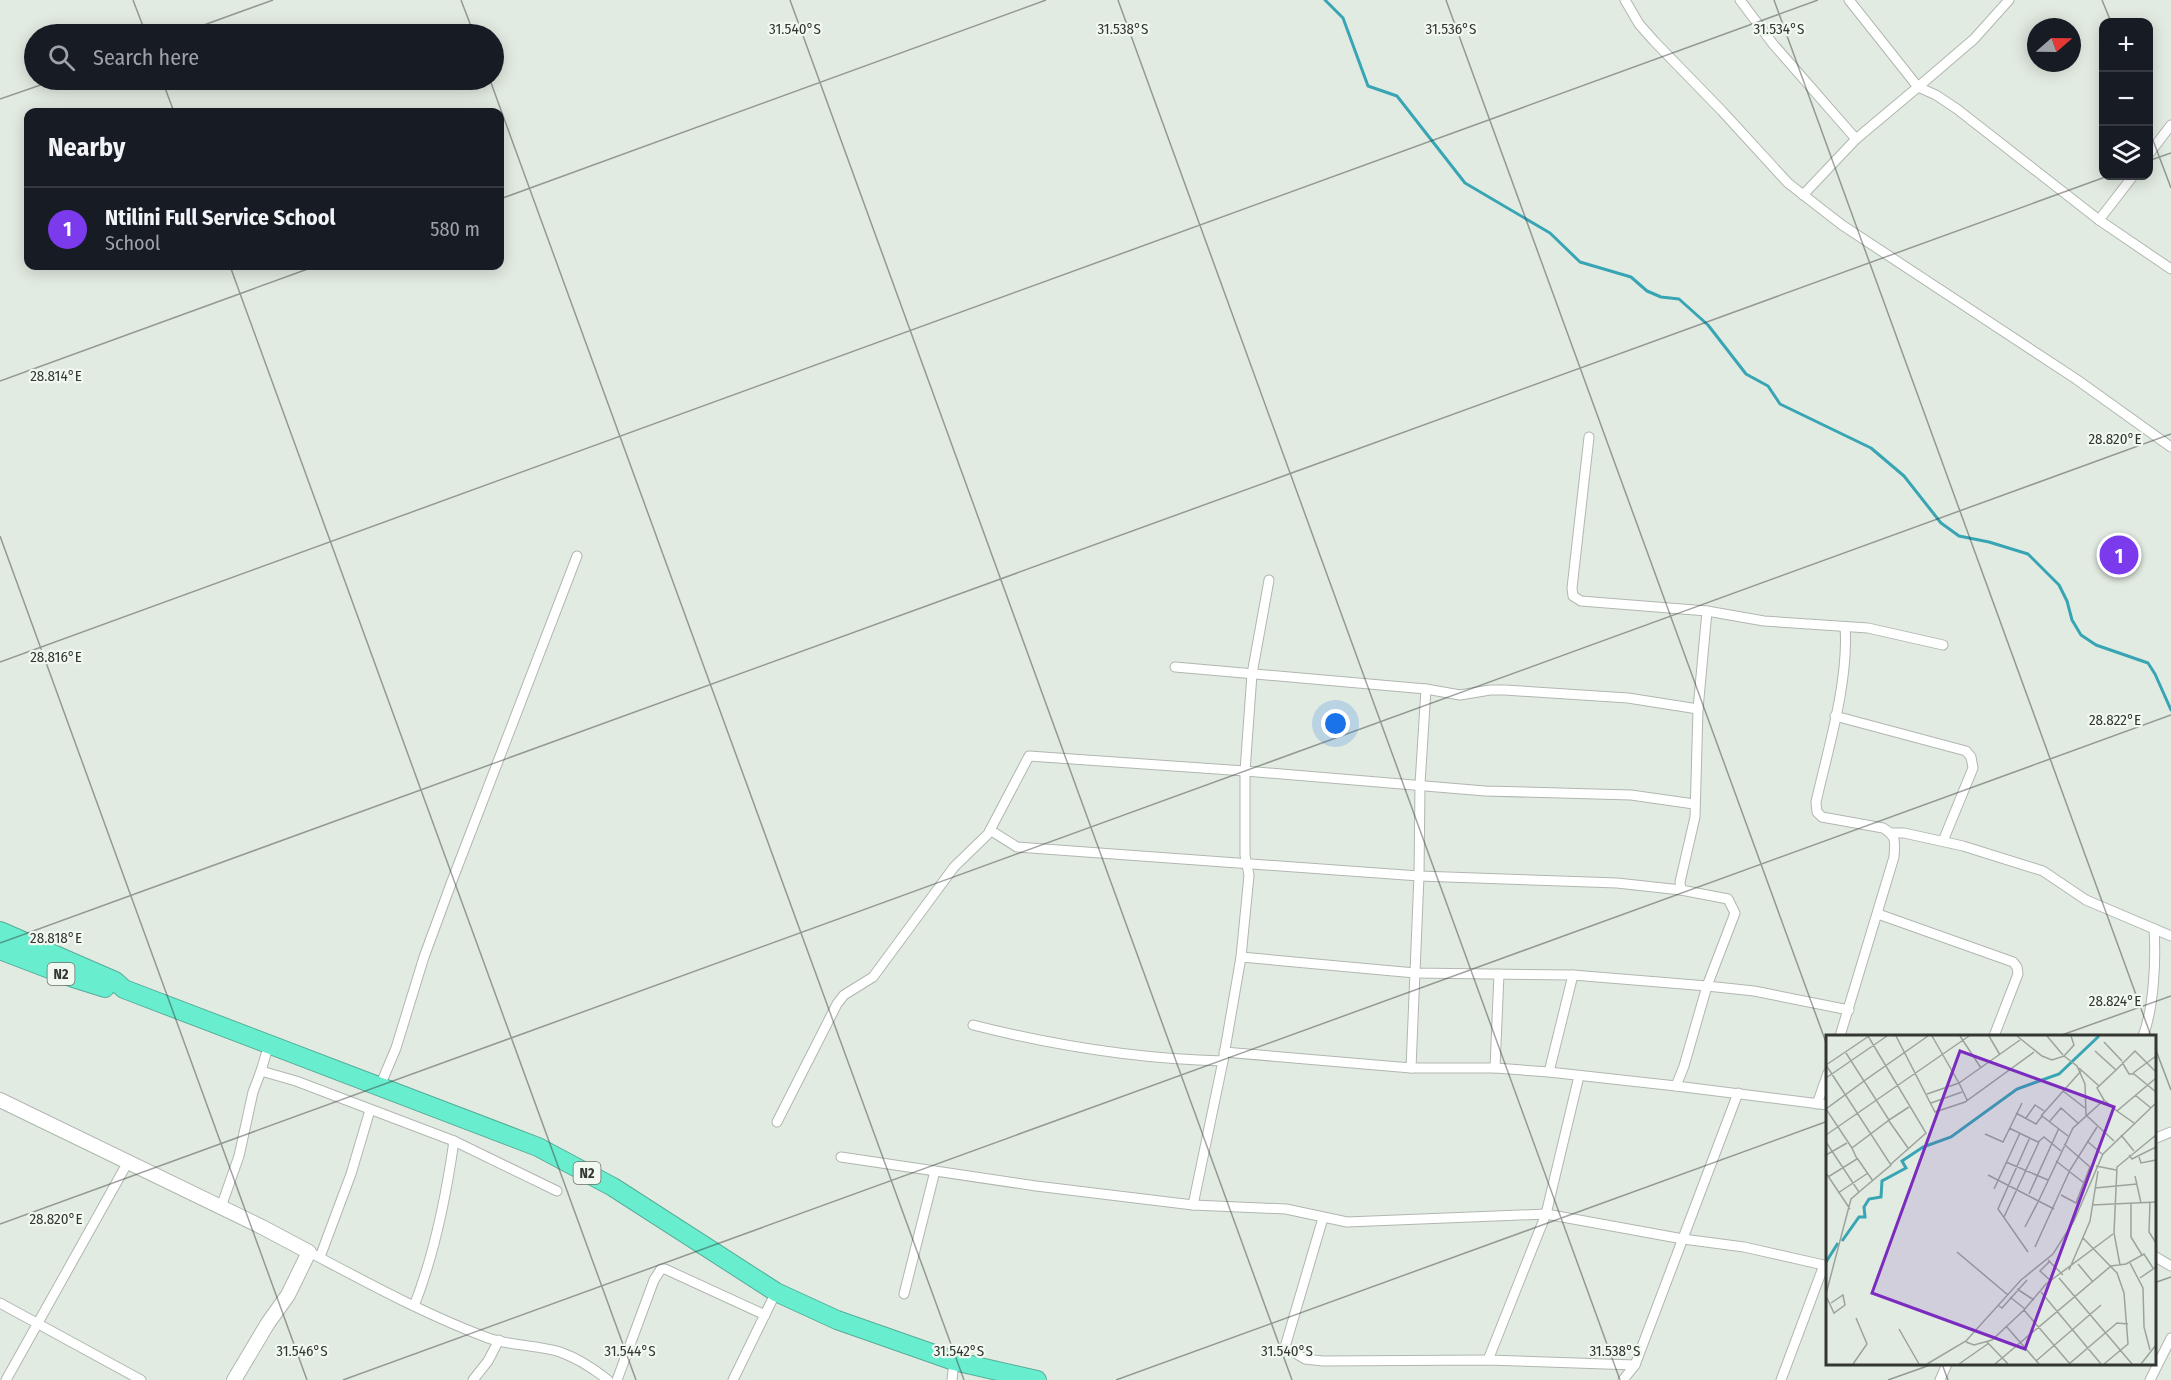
<!DOCTYPE html>
<meta charset="utf-8">
<style>
body{margin:0;font-family:"Fira Sans Condensed",sans-serif;background:#20242c;color:#f1f3f6}
.controls{position:absolute;right:18px;top:18px;display:grid;overflow:hidden;border-radius:12px;box-shadow:0 3px 15px #0003}
.controls button{width:54px;height:54px;display:grid;place-items:center;padding:0;border:0;border-bottom:2px solid #363941;background:#171b24;color:#f1f3f6;font:30px sans-serif}
.compass{position:absolute;left:2027px;top:18px;width:54px;height:54px;border-radius:50%;background:#171b24;box-shadow:0 3px 15px #0003;rotate:70deg}
.you{position:absolute;left:1336px;top:724px;width:21px;height:21px;margin:-15px;border:4px solid #fff;border-radius:50%;background:#1a73e8;box-shadow:0 0 0 9px #1a73e833}
.badge{display:grid;place-items:center;width:39px;height:39px;border-radius:50%;background:#7c3aed;color:#fff;font-size:20px;font-weight:700}
.pin{position:absolute;translate:-50% -50%;border:3px solid #fff;box-shadow:0 2px 6px #0006}
.list{margin:0;padding:0;list-style:none}
h2{display:flex;justify-content:space-between;align-items:center;height:78px;margin:0;padding:0 24px;font-size:26px}
h2 small{font-size:20px;font-weight:400;color:#9ea1a6}
.list li{display:grid;grid-template-columns:39px 1fr auto;gap:18px;align-items:center;box-sizing:border-box;height:84px;padding:0 24px;border-top:2px solid #363941}
.list b{display:block;font-size:22px;white-space:nowrap}
.list p{margin:0;font-size:20px;white-space:nowrap;color:#9ea1a6}
.list em{font-size:20px;font-style:normal;color:#9ea1a6}
.icon{flex:none;width:33px;height:33px;fill:none;stroke:currentColor;stroke-width:2;stroke-linecap:round;stroke-linejoin:round}
.map{position:relative;flex:none;width:2171px;height:1380px;overflow:hidden}
.search{position:absolute;background:#171b24;box-shadow:0 3px 15px #0003;left:24px;top:24px;width:480px;height:66px;display:flex;align-items:center;gap:15px;box-sizing:border-box;padding:0 21px;border-radius:33px;color:#9ea1a6;font-size:22px}
.panel{position:absolute;background:#171b24;box-shadow:0 3px 15px #0003;left:24px;top:108px;width:480px;height:162px;border-radius:12px}
.map>svg:first-child{display:block}
.lines{fill:none;stroke-linecap:round;stroke-linejoin:round}
.stream{stroke:#38a5b4;stroke-width:3}
.street-casing{stroke:#b0b7af;stroke-width:11}
.secondary-casing{stroke:#b0b7af;stroke-width:16}
.highway-casing{stroke:#56ad98;stroke-width:20}
.street{stroke:#fff;stroke-width:9}
.secondary{stroke:#fff;stroke-width:14}
.highway{stroke:#69edcf;stroke-width:18}
.ticks{fill:none;stroke:#333633;stroke-width:1.5;stroke-opacity:0.45}
.labels{text-anchor:middle;stroke-width:4.5;stroke-linejoin:round;paint-order:stroke}
.shield{fill:#f0f8ef;stroke:#6c706b;stroke-width:1.5}
.shield-label{font-size:14px;font-weight:bold;fill:#333633}
.inset-river{fill:none;stroke:#38a5b4;stroke-width:3}
.inset-road{fill:none;stroke:#9ca39c;stroke-width:1.5}
.view{fill:#7b2cbf;fill-opacity:0.15;stroke:#7b2cbf;stroke-width:3}
.inset-edge{fill:none;stroke:#333633;stroke-width:3}
.ticks-label{font-size:15px;text-anchor:middle;fill:#333633;stroke:#f0f8ef;stroke-width:4.5;stroke-linejoin:round;paint-order:stroke}
</style>
<div class="map">
<svg width="2171" height="1380" viewBox="0 0 2171 1380">
<rect width="100%" height="100%" fill="#e2ebe2"/>
<g class="lines">
<path class="stream" d="M1325 0 1343 18 1368 86 1397 96 1465 183 1550 233 1580 262 1631 277 1647 291 1661 297 1679 299 1708 325 1746 374 1768 386 1780 404 1871 448 1904 476 1941 523 1959 536 1989 542 2028 554 2059 585 2067 601 2072 620 2081 635 2096 645 2148 663 2155 674 2171 710"/>
<defs>
<g id="street">
<path d="M1625 0 1639 24 1654 41 1722 111 1788 183 1842 225 2076 379 2171 447"/>
<path d="M1740 0 1773 44 1856 139"/>
<path d="M2009 0 1974 39 1918 87 1936 95 1957 109 2099 220 2171 269"/>
<path d="M2148 155 2171 125"/>
<path d="M1803 195 1856 139 1918 87 1849 0"/>
<path d="M2099 220 2133 176"/>
<path d="M1589 437 1572 588 1573 596 1581 601 1707 611 1764 621 1868 628 1943 645"/>
<path d="M1175 667 1426 689 1460 695 1490 690H1505L1628 698 1698 709"/>
<path d="M1835 716 1966 751 1971 757 1973 768 1943 841"/>
<path d="M990 830 1017 847 1419 876 1617 883 1681 890"/>
<path d="M1892 833H1904L1963 846 2043 871 2086 900 2171 936"/>
<path d="M1878 914 2013 962 2017 967 2018 974 1994 1036"/>
<path d="M1241 957 1415 973 1573 975 1707 986 1754 991 1849 1010"/>
<path d="M973 1025C1056 1046 1137 1059 1223 1061"/>
<path d="M1840 1036 1894 857C1895 842 1897 836 1883 828L1822 817 1817 812 1816 802C1828 749 1849 681 1845 627"/>
<path d="M2143 1036C2154 1007 2156 961 2154 929"/>
<path d="M269 1044 261 1071 296 1081 454 1141 557 1191"/>
<path d="M1224 1052 1411 1068H1495L1549 1072 1676 1086 1828 1105"/>
<path d="M1411 1068 1419 876 1420 784 1426 689"/>
<path d="M1495 1068 1499 974"/>
<path d="M1549 1072 1573 975"/>
<path d="M380 1086 396 1048 424 957 452 881 577 556"/>
<path d="M1676 1086 1684 1066 1707 986 1735 913 1728 899 1681 890 1680 882 1695 817 1698 709 1707 611"/>
<path d="M1817 1104 1828 1073"/>
<path d="M777 1122 837 1004 844 995 873 977 954 867 988 834 1029 756 1245 771 1485 791 1631 795 1694 804"/>
<path d="M2154 1139 2171 1132"/>
<path d="M841 1157 1036 1186 1193 1205 1286 1209 1347 1222 1546 1214 1683 1239 1744 1247 1828 1266"/>
<path d="M1193 1205 1223 1061 1241 957 1249 875 1245 855V771L1252 674 1269 580"/>
<path d="M221 1207 239 1156 253 1092 261 1071"/>
<path d="M1323 1218 1285 1347 1305 1359 1323 1361 1488 1360 1635 1365"/>
<path d="M309 1252C368 1283 426 1315 488 1338 511 1346 537 1345 560 1352 577 1358 594 1369 608 1380"/>
<path d="M2154 1256 2171 1266"/>
<path d="M320 1257 351 1174 370 1110"/>
<path d="M904 1294 935 1171"/>
<path d="M0 1303 141 1380"/>
<path d="M414 1306C435 1253 446 1197 454 1141"/>
<path d="M1488 1360 1546 1214 1579 1076"/>
<path d="M6 1380 128 1162"/>
<path d="M473 1380 488 1361 499 1340"/>
<path d="M617 1380 654 1280 661 1269H665L765 1315"/>
<path d="M733 1380 776 1292"/>
<path d="M952 1380 954 1361"/>
<path d="M1623 1380 1635 1365 1738 1093"/>
<path d="M1781 1380 1824 1265"/>
<path d="M1940 1380 1947 1364"/>
<path d="M2150 1380 2171 1338"/>
</g>
<path id="secondary" d="M0 1100 262 1227 309 1252 288 1295 268 1323 234 1380"/>
<g id="highway">
<path d="M0 931 115 981 124 989 538 1147 613 1187 776 1292 837 1320 954 1361 1037 1380"/>
<path d="M0 950 73 978 105 988"/>
</g>
</defs>
<use href="#street" class="street-casing"/>
<use href="#secondary" class="secondary-casing"/>
<use href="#highway" class="highway-casing"/>
<use href="#street" class="street"/>
<use href="#secondary" class="secondary"/>
<use href="#highway" class="highway"/>
</g>
<path class="ticks" d="M133 0 146 34M461 0 474 34M790 0 1292 1380M1118 0 1620 1380M1446 0 1828 1048M1774 0 2151 1036M2102 0 2111 22M179 34 273 0M162 80 174 112M490 80 964 1380M0 99 55 80M2148 127 2171 188M2148 161 2171 153M500 199 1046 0M230 266 636 1380M0 381 316 266M0 536 307 1380M0 662 1818 0M0 943 2108 176M2059 1036 2171 996M2154 1045 2171 1090M0 1224 2171 434M2154 1283 2171 1277M1942 1364 1948 1380M343 1380 2171 715M1116 1380 1828 1121M1888 1380 1933 1364"/>
<g class="labels">
<g class="shield">
<rect x="47.5" y="963" width="27" height="22" rx="4.5"/>
<rect x="573.5" y="1162" width="27" height="22" rx="4.5"/>
</g>
<g class="shield-label">
<text x="61" y="979">N2</text>
<text x="587" y="1178">N2</text>
</g>
</g>
<g transform="translate(1826 1035)">
<rect width="330" height="330" fill="#e2ebe2"/>
<path class="inset-river" d="M16 206 33 182H39L38 172 43 164 55 162 56 146 80 133 76 126 97 112 125 102 191 54 233 39 273 1M0 227 12 208"/>
<path class="inset-road" d="M42 1 100 98 65 129M70 1 109 77 139 67 208 17M106 1 133 48 194 5M134 1 155 33M163 1 174 20M191 1 216 21 226 25 238 21 251 31 259 49 260 80 288 106M221 1 237 20M278 7 296 26M269 16 290 35 271 53 278 65M20 18 38 46 0 74 26 113M238 21 248 10 245 1M296 27 303 39H308L330 57M0 30 65 130 33 157M0 30 43 1M253 33 273 51M290 35 309 16 330 37M307 38 330 21M0 43 61 1M237 56 259 73M101 59 133 48 141 65M309 60 325 73M105 68 136 57M190 78 210 89 216 81 242 101M215 81 255 36M200 83 209 70 218 76M63 85 83 72M63 86 82 113M224 86 235 73 252 88M308 88 291 76 330 43M183 93 212 107 218 102 235 116M159 99 177 107 196 68M0 100 143 1M295 100 308 116M261 106 276 119M0 107 33 157 25 164 0 259M238 109 264 132M0 120 21 108M303 120 306 124 330 112M313 122 315 128 330 125M31 123 47 146M230 126 258 148M180 127 222 145M270 131 290 135M0 138 24 174M162 140 228 174M309 141 315 168M2 142 31 124 26 113 63 85 38 46 102 1M269 153 311 149M168 154 194 98M12 158 42 138M203 159 233 93M235 160 250 168 264 132M213 165 247 93 278 65 291 76M324 167 323 197 330 208M305 169V202L316 220M266 170 330 167M178 182 213 107M199 192 213 165M257 203 291 238 298 258 302 309 278 329M209 212 244 135 271 92M131 217 182 260M202 217 172 174 204 102M222 225 237 240M223 227 214 236 225 246M304 228 317 253 318 292 324 315M252 229 267 247M294 230 288 198 291 132 330 100M243 235 264 186 272 136M233 243 306 329M314 243 330 232M191 254 208 265M215 257 275 329M0 261 8 278 19 270 17 260 5 268M184 262 199 274M173 271 176 273 201 245M198 275 220 249 287 199M180 291 213 329M73 294 93 329M140 307 148 310 166 305 198 275 244 329M161 307 182 329M210 326 275 270M27 329 41 309 30 283M101 329 140 306 195 245 227 219 248 186 277 119 330 68M133 329 163 308M169 329 285 231 300 229 318 219 327 233M243 329 291 288 302 289M315 329 330 310"/>
<path class="view" d="M134 16 288 72 199 314 46 258Z"/>
<rect width="330" height="330" class="inset-edge"/>
</g>
<g class="ticks-label">
<text x="795" y="34">31.540°S</text>
<text x="1123" y="34">31.538°S</text>
<text x="1451" y="34">31.536°S</text>
<text x="1779" y="34">31.534°S</text>
<text x="56" y="381">28.814°E</text>
<text x="2115" y="444">28.820°E</text>
<text x="56" y="662">28.816°E</text>
<text x="2115" y="725">28.822°E</text>
<text x="56" y="943">28.818°E</text>
<text x="2115" y="1006">28.824°E</text>
<text x="56" y="1224">28.820°E</text>
<text x="302" y="1356">31.546°S</text>
<text x="630" y="1356">31.544°S</text>
<text x="959" y="1356">31.542°S</text>
<text x="1287" y="1356">31.540°S</text>
<text x="1615" y="1356">31.538°S</text>
</g>
</svg>
<div class="controls">
<button>+</button>
<button>−</button>
<button><svg class="icon" aria-label="layers" viewBox="0 0 24 24"><path d="M12 4l9 5-9 5-9-5zM3 14l9 5 9-5"/></svg></button>
</div>
<svg class="compass" viewBox="-18 -18 36 36"><path d="M0-13l5 13h-10z" fill="#e53935"/><path d="M0 13l5-13h-10z" fill="#9ea1a6"/></svg>
<div class="you"></div>
<div class="pin badge" style="left:2119px;top:555px">1</div>
<div class="search"><svg class="icon" aria-label="search" viewBox="0 0 24 24"><circle cx="10" cy="10" r="6"/><path d="M15 15l6 6"/></svg>Search here</div>
<section class="panel">
<h2>Nearby<small></small></h2>
<ul class="list">
<li><span class="badge">1</span><div><b>Ntilini Full Service School</b><p>School</p></div><em>580 m</em></li>
</ul>
</section>
</div>
